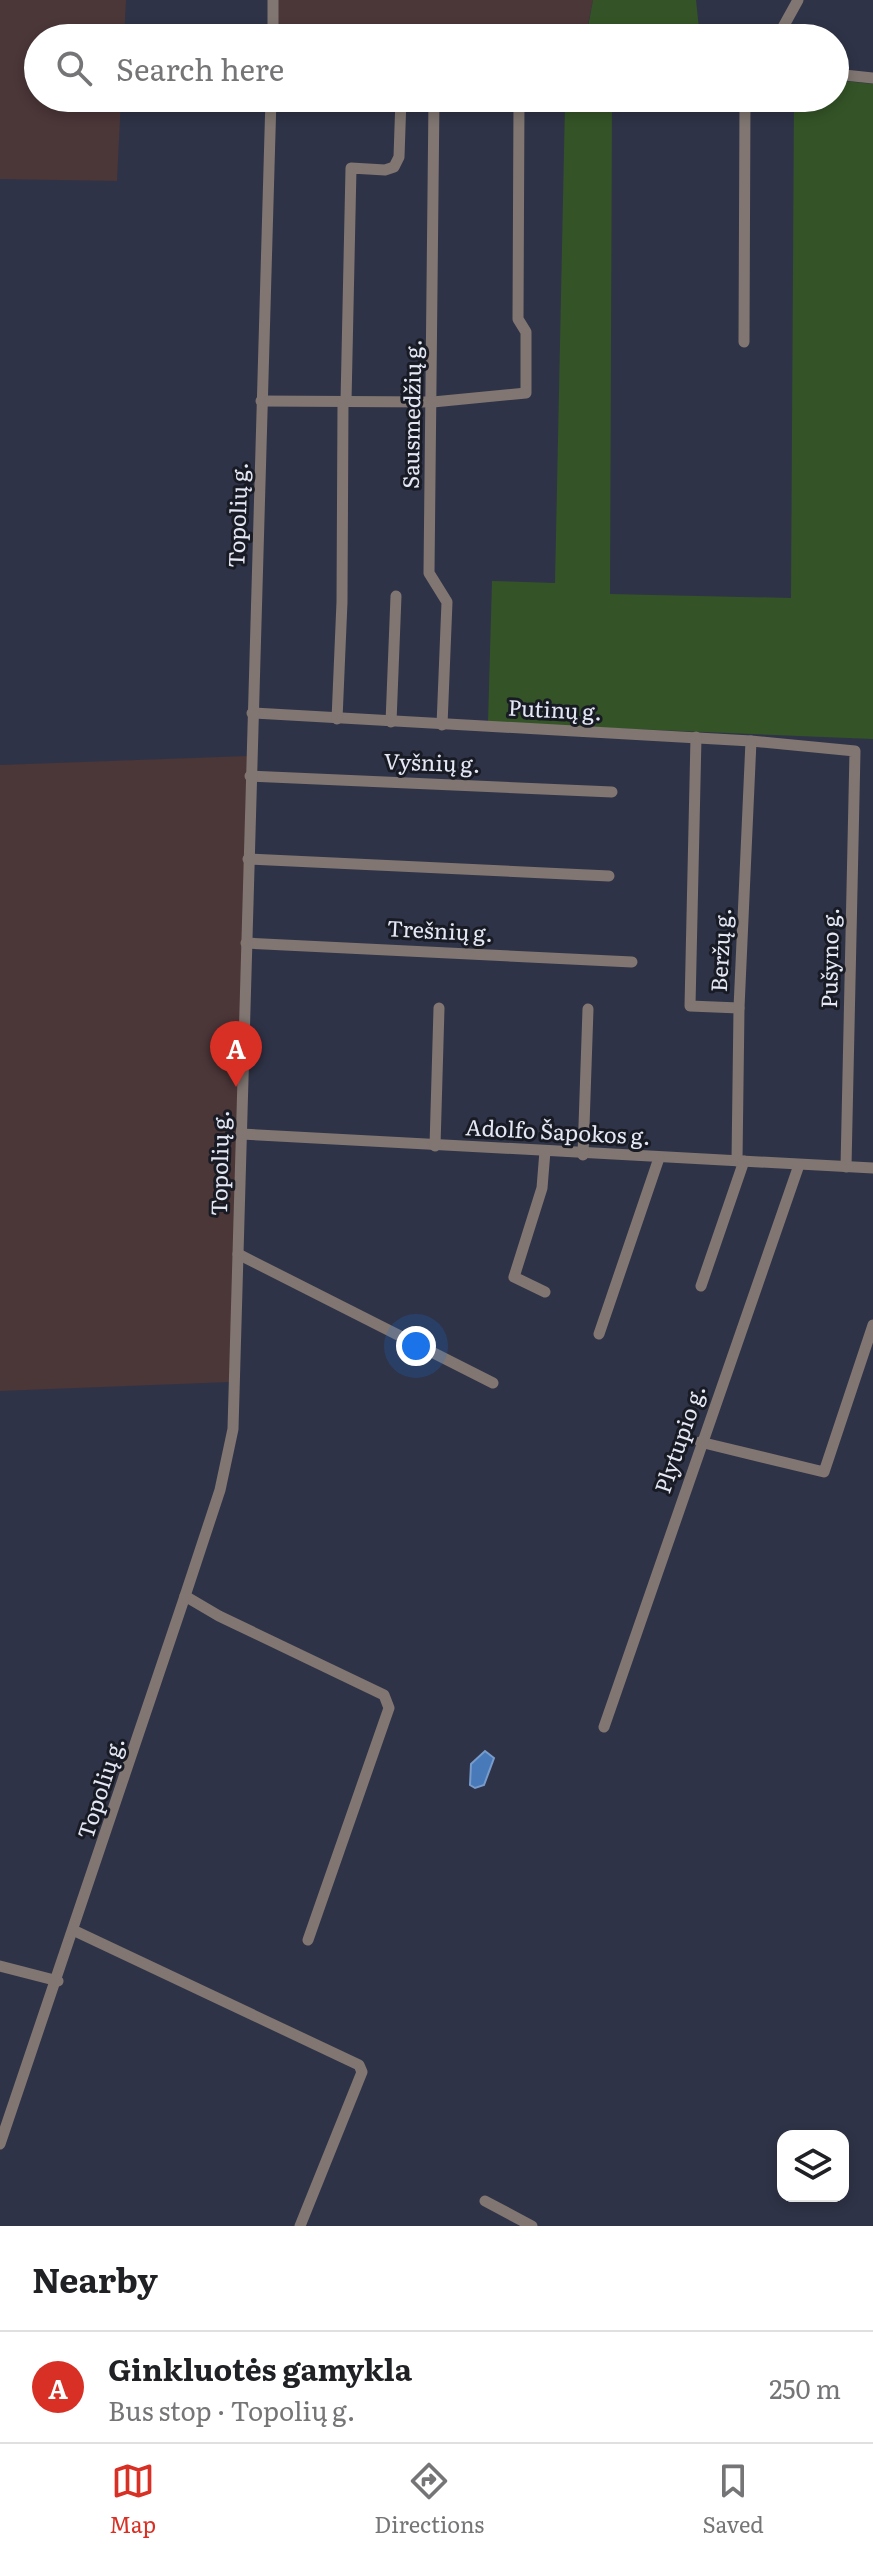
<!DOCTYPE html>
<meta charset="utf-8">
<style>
body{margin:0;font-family:Literata,serif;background:#f2f2f2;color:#202124}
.controls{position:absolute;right:24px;bottom:24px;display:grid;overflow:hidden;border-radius:16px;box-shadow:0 4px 12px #0003}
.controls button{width:72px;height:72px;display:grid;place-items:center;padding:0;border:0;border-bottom:2px solid #e0e0e0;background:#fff;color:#202124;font:40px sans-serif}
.you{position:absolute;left:416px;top:1346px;width:28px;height:28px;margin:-20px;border:6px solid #fff;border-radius:50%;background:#1a73e8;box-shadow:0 0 0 12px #1a73e833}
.badge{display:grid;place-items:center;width:52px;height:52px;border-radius:50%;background:#d93025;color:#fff;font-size:26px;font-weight:700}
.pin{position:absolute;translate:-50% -66px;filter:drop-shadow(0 2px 4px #0008)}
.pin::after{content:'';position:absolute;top:42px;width:28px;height:24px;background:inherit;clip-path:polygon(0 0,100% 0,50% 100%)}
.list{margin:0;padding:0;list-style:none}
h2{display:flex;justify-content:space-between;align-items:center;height:104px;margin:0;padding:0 32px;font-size:34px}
h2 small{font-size:26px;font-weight:400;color:#757577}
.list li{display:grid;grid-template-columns:52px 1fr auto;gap:24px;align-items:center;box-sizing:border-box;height:112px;padding:0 32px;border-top:2px solid #e0e0e0}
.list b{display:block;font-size:30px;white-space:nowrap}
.list p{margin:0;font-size:26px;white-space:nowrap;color:#757577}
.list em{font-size:26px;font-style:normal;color:#757577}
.icon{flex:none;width:44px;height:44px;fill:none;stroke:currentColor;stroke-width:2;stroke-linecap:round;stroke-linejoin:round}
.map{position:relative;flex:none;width:873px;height:2226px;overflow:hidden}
.search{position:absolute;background:#fff;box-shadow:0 4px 12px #0003;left:24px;right:24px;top:24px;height:88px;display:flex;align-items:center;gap:20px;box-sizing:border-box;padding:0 28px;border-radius:44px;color:#757577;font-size:30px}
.sheet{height:216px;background:#fff}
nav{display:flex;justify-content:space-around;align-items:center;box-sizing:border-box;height:112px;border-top:2px solid #e0e0e0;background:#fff;font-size:22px;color:#757577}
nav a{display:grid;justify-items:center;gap:4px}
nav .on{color:#d93025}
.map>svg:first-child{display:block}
.industrial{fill:#4b3638}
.green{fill:#345427}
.water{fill:#487ab9;stroke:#779bcb;stroke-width:2}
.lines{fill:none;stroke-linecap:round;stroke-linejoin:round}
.minor{stroke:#817671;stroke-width:11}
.labels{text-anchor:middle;stroke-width:6;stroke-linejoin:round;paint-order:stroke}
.street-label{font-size:22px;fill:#e4e7f4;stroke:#191b24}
</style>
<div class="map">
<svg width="873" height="2226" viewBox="0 0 873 2226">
<rect width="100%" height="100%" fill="#2f3347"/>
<g class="industrial">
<path d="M0 0H126L124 38H38V98H121L117 181 0 179Z"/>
<path d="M278 0H593L586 35 554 31 552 38H278Z"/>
<path d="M247 756 230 1382 0 1391V765Z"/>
</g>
<g class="green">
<path d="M593 0H696L700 38H586Z"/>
<path d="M835 80 873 84V739L488 723 492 581 555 583 565 104 535 98H612L610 594 791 598 794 98H835Z"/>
</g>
<path class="water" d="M485 1751 494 1758 484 1785 475 1788 470 1785 471 1764Z"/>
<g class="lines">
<g class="minor">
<path d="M273 38V0"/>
<path d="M777 38 798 0"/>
<path d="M835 74 873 78"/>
<path d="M434 98 429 573 447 602 442 725"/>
<path d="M744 342 745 98"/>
<path d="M261 401 433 402 526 393V332L518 319 519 98"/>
<path d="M346 402 351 168 385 170 394 167 399 157 401 98"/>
<path d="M252 713 751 741 855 751 846 1167"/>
<path d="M337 719 342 602 343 402"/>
<path d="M391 722 396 596"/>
<path d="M696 737 690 1006 739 1008"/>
<path d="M250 776 612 792"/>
<path d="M248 859 609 876"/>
<path d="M246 943 632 962"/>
<path d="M241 1134 873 1168"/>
<path d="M435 1146 439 1008"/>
<path d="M545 1151 542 1188 514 1277 545 1292"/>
<path d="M583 1155 588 1009"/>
<path d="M737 1161 739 1008 751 741"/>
<path d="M238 1254 493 1383"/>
<path d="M701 1286 744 1161"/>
<path d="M599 1334 659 1158"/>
<path d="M700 1442 824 1472 873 1325"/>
<path d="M185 1596 219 1616 384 1695 389 1708 308 1940"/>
<path d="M604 1727 799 1165"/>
<path d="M75 1931 359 2065 362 2072 300 2226"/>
<path d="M0 1966 58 1981"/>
<path d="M0 2144 185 1596 220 1490 233 1429 271 98"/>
<path d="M485 2201 532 2226"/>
</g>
</g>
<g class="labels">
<g class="street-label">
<text transform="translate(412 414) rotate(-89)" y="8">Sausmedžių g.</text>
<text transform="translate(238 515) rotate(-88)" y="8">Topolių g.</text>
<text transform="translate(555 710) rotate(3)" y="8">Putinų g.</text>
<text transform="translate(432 763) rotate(2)" y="8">Vyšnių g.</text>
<text transform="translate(440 931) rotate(3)" y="8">Trešnių g.</text>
<text transform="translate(721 950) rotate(-87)" y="8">Beržų g.</text>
<text transform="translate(830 958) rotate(-89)" y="8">Pušyno g.</text>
<text transform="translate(558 1132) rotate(3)" y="8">Adolfo Šapokos g.</text>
<text transform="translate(220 1163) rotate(-89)" y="8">Topolių g.</text>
<text transform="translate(680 1439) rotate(-71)" y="8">Plytupio g.</text>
<text transform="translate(101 1788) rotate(-72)" y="8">Topolių g.</text>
</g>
</g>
</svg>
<div class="controls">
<button><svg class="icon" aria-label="layers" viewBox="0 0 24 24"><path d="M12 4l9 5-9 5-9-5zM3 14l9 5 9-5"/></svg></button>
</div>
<div class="you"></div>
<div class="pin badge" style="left:236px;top:1087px">A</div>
<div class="search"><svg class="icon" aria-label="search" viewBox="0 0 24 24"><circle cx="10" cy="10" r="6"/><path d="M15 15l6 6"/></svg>Search here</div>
</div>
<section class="sheet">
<h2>Nearby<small></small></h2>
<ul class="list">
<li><span class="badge">A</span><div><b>Ginkluotės gamykla</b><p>Bus stop · Topolių g.</p></div><em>250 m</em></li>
</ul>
</section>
<nav>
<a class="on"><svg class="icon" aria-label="map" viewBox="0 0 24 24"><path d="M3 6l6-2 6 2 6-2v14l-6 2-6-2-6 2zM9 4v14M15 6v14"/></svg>Map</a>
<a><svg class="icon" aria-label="directions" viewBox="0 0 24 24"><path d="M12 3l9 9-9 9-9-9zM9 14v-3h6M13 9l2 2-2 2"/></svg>Directions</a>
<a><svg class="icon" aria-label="saved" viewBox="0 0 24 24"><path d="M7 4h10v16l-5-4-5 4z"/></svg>Saved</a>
</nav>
